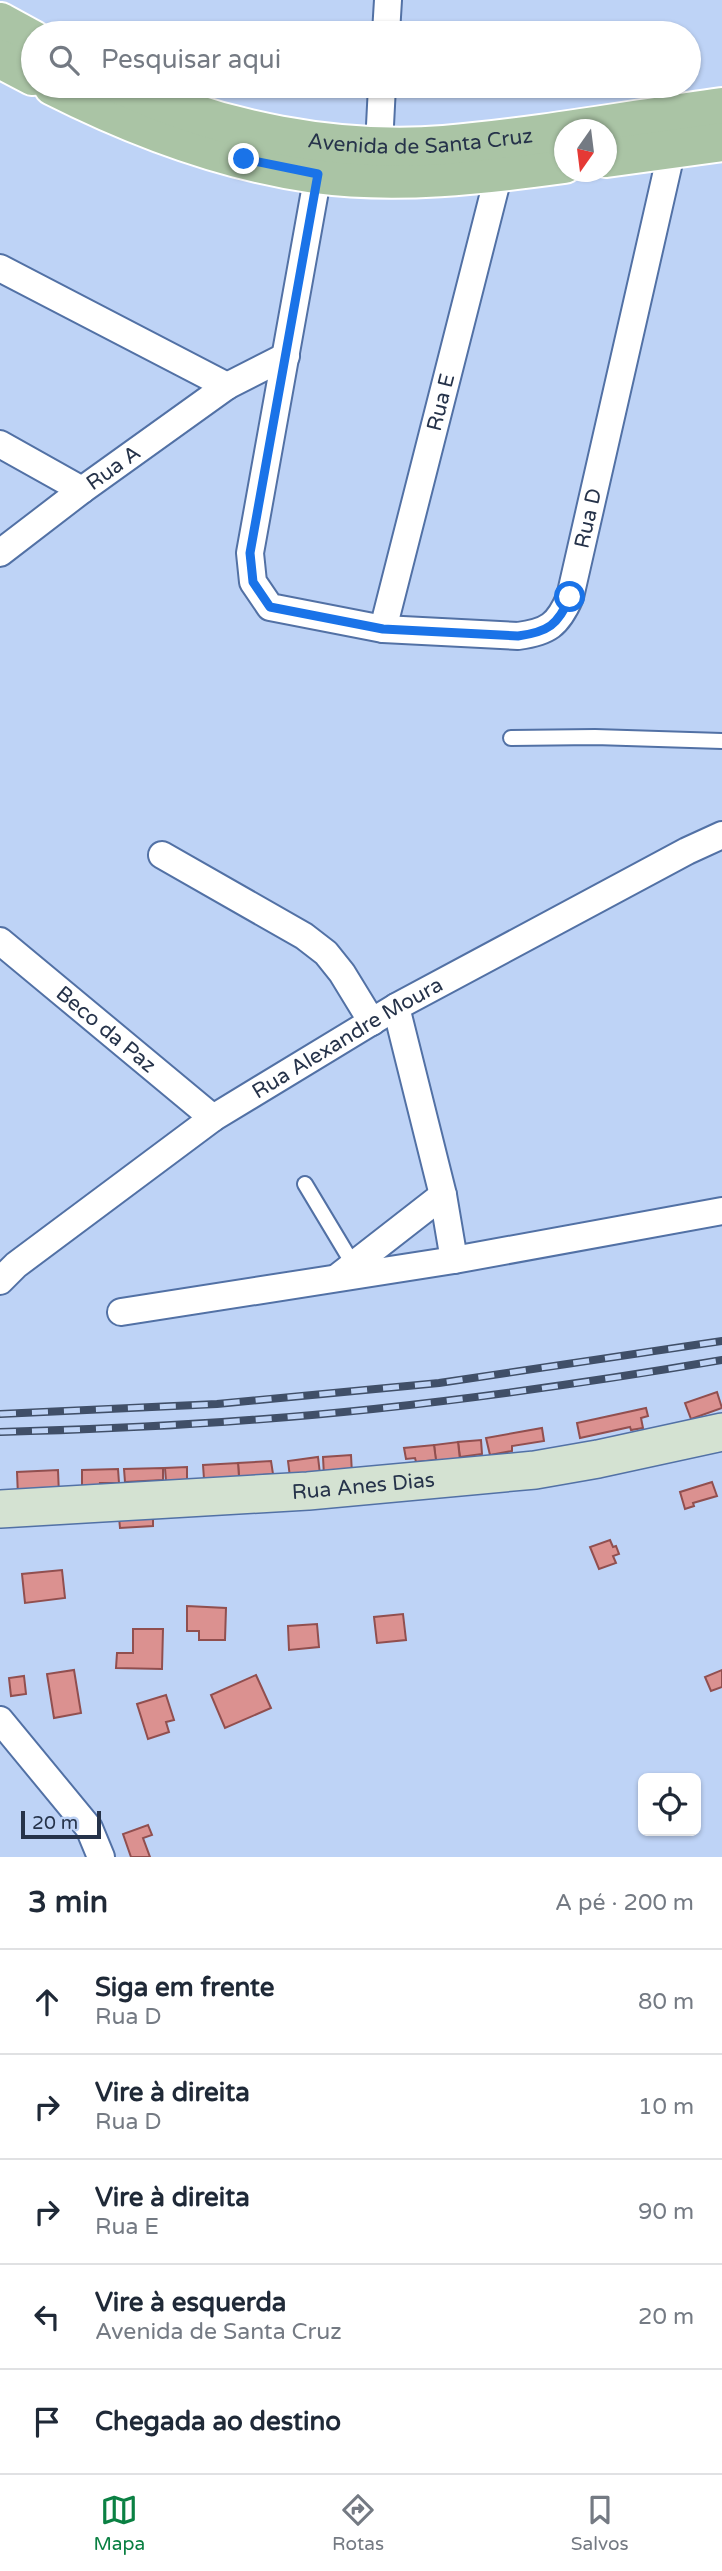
<!DOCTYPE html>
<html lang="pt">
<meta charset="utf-8">
<style>
body{margin:0;font-family:"Varela Round",sans-serif;background:#f6f6f7;color:#1f2937}
.controls{position:absolute;right:21px;bottom:21px;display:grid;overflow:hidden;border-radius:10px;box-shadow:0 2px 5px #0004}
.controls button{width:63px;height:63px;display:grid;place-items:center;padding:0;border:0;border-bottom:2px solid #e0e1e3;background:#fff;color:#1f2937;font:35px sans-serif}
.compass{position:absolute;left:554px;top:119px;width:63px;height:63px;border-radius:50%;background:#fff;box-shadow:0 2px 5px #0004;rotate:194deg}
.scale{position:absolute;left:21px;bottom:18px;width:80px;box-sizing:border-box;padding-left:7px;border:4px solid #26334a;border-top:0;font-size:19px;line-height:24px;white-space:nowrap;color:#26334a;-webkit-text-stroke:5px #bed3f6;paint-order:stroke}
.stop{position:absolute;width:21px;height:21px;margin:-16px;border:5px solid #1a73e8;border-radius:50%;background:#fff}
.stop.end{background:#1a73e8;border-color:#fff;box-shadow:0 2px 7px #0008}
.list{margin:0;padding:0;list-style:none}
h2{display:flex;justify-content:space-between;align-items:center;height:91px;margin:0;padding:0 28px;font-size:30px}
h2 small{font-size:23px;font-weight:400;color:#747a83}
.list li{display:grid;grid-template-columns:46px 1fr auto;gap:21px;align-items:center;box-sizing:border-box;height:105px;padding:0 28px;border-top:2px solid #e0e1e3}
.list b{display:block;font-size:26px;white-space:nowrap}
.list p{margin:0;font-size:23px;white-space:nowrap;color:#747a83}
.list em{font-size:23px;font-style:normal;color:#747a83}
.icon{flex:none;width:38px;height:38px;fill:none;stroke:currentColor;stroke-width:2;stroke-linecap:round;stroke-linejoin:round}
.map{position:relative;flex:none;width:722px;height:1857px;overflow:hidden}
.search{position:absolute;background:#fff;box-shadow:0 2px 5px #0004;left:21px;right:21px;top:21px;height:77px;display:flex;align-items:center;gap:18px;box-sizing:border-box;padding:0 24px;border-radius:38px;color:#747a83;font-size:26px}
.sheet{height:616px;background:#fff}
nav{display:flex;justify-content:space-around;align-items:center;box-sizing:border-box;height:98px;border-top:2px solid #e0e1e3;background:#fff;font-size:19px;color:#747a83}
nav a{display:grid;justify-items:center;gap:4px}
nav .on{color:#0b8043}
.map>svg:first-child{display:block}
.building{fill:#db9190;stroke:#914f4f;stroke-width:2}
.lines{fill:none;stroke-linecap:round;stroke-linejoin:round}
.lane-casing{stroke:#5271a5;stroke-width:18}
.street-casing{stroke:#5271a5;stroke-width:30}
.secondary-casing{stroke:#5271a5;stroke-width:40}
.primary-casing{stroke:#fff;stroke-width:42}
.lane{stroke:#fff;stroke-width:14}
.street{stroke:#fff;stroke-width:26}
.secondary{stroke:#d4e2d2;stroke-width:37}
.primary{stroke:#aac4a5;stroke-width:38}
.rail-casing{stroke:#404f68;stroke-width:8}
.rail{stroke:#bed3f6;stroke-width:5;stroke-dasharray:16;stroke-linecap:butt}
.route{stroke:#1a73e8;stroke-width:9}
.labels{text-anchor:middle;stroke-width:7;stroke-linejoin:round;paint-order:stroke}
.street-label{font-size:21px;fill:#26334a;stroke:#bed3f6}
</style>
<div class="map">
<svg width="722" height="1857" viewBox="0 0 722 1857">
<rect width="100%" height="100%" fill="#bed3f6"/>
<g class="building">
<path d="M717 1392 722 1408 691 1419 685 1403Z"/>
<path d="M646 1408 648 1416 641 1418 643 1428 631 1430 630 1427 580 1438 577 1423Z"/>
<path d="M542 1428 544 1441 512 1446V1451L490 1455 486 1438Z"/>
<path d="M481 1440 482 1454 460 1457 458 1442Z"/>
<path d="M458 1442 460 1460 436 1462 434 1445Z"/>
<path d="M434 1445 436 1460 416 1462 415 1458 406 1459 404 1448Z"/>
<path d="M351 1455 352 1474 324 1476 323 1457Z"/>
<path d="M318 1457 320 1474 290 1477 288 1461Z"/>
<path d="M271 1461 273 1474 239 1477 238 1463Z"/>
<path d="M238 1463 239 1477 204 1479 203 1465Z"/>
<path d="M187 1467V1480L166 1481 165 1468Z"/>
<path d="M163 1468V1480L125 1482 124 1469Z"/>
<path d="M118 1469 119 1483H100L101 1490H82V1470Z"/>
<path d="M58 1470 59 1495 18 1496 17 1472Z"/>
<path d="M712 1482 717 1496 693 1503 694 1506 685 1509 680 1492Z"/>
<path d="M153 1515V1526L120 1528 119 1517Z"/>
<path d="M610 1540 613 1547 616 1546 619 1554 613 1556 616 1563 599 1569 590 1547Z"/>
<path d="M62 1570 65 1598 25 1603 22 1574Z"/>
<path d="M187 1606 226 1608 225 1640H199V1631H187Z"/>
<path d="M403 1614 406 1640 377 1643 374 1617Z"/>
<path d="M317 1624 319 1647 289 1650 288 1626Z"/>
<path d="M133 1629H163L162 1669 116 1668 117 1653H133Z"/>
<path d="M74 1670 81 1713 54 1718 47 1674Z"/>
<path d="M722 1670V1687L711 1691 705 1677Z"/>
<path d="M256 1675 271 1708 225 1728 211 1695Z"/>
<path d="M24 1676 26 1694 11 1696 9 1678Z"/>
<path d="M166 1695 174 1720 166 1722 169 1732 148 1739 137 1704Z"/>
<path d="M148 1825 152 1835 143 1838 150 1857H131L123 1834Z"/>
</g>
<g class="lines">
<defs>
<g id="lane">
<path d="M511 738 595 737 722 741"/>
<path d="M305 1184 353 1264"/>
</g>
<g id="street">
<path d="M386 33 388 0"/>
<path d="M379 145 382 86"/>
<path id="s1" d="M318 174 250 553 253 582 270 607 383 629 518 636C548 632 558 625 570 597L672 149"/>
<path d="M0 268 227 386"/>
<path d="M0 444 82 490"/>
<path id="s2" d="M0 553 82 490 227 386 286 356"/>
<path id="s3" d="M383 629 499 173"/>
<path d="M162 855 304 936 326 953 342 973 372 1022"/>
<path id="s4" d="M0 941 213 1118"/>
<path d="M396 1007 443 1195 454 1260"/>
<path d="M339 1276 443 1195"/>
<path id="s5" d="M0 1281 16 1265 213 1118 396 1007 687 851 722 835"/>
<path d="M121 1312 454 1260 722 1211"/>
<path d="M0 1720 89 1828 101 1857"/>
</g>
<g id="secondary">
<path id="s6" d="M0 1509 308 1491 535 1470 598 1459 722 1432"/>
</g>
<g id="primary">
<path d="M0 22 33 40"/>
<path d="M0 59 33 76"/>
<path d="M53 86C134 127 224 161 315 174 397 185 483 175 564 164"/>
<path id="s7" d="M123 86C221 131 336 153 444 145 537 137 630 120 722 107"/>
<path d="M606 158 722 142"/>
</g>
</defs>
<use href="#lane" class="lane-casing"/>
<use href="#street" class="street-casing"/>
<use href="#secondary" class="secondary-casing"/>
<use href="#primary" class="primary-casing"/>
<use href="#lane" class="lane"/>
<use href="#street" class="street"/>
<use href="#secondary" class="secondary"/>
<use href="#primary" class="primary"/>
<defs>
<g id="rail">
<path d="M0 1414 217 1404 439 1383 722 1341"/>
<path d="M0 1432C74 1430 148 1427 222 1422 390 1411 557 1388 722 1360"/>
</g>
</defs>
<use href="#rail" class="rail-casing"/>
<use href="#rail" class="rail"/>
</g>
<g class="lines">
<path class="route" d="M244 159 318 174 250 553 253 582 270 607 383 629 518 636C548 632 558 625 570 597"/>
</g>
<g class="labels">
<g class="street-label">
<text dy="7" stroke="none"><textPath href="#s7" startOffset="306">Avenida de Santa Cruz</textPath></text>
<text dy="7" stroke="none"><textPath href="#s3" startOffset="234">Rua E</textPath></text>
<text dy="7" stroke="none"><textPath href="#s2" startOffset="142">Rua A</textPath></text>
<text dy="7" stroke="none"><textPath href="#s1" startOffset="845">Rua D</textPath></text>
<text dy="7" stroke="none"><textPath href="#s4" startOffset="138">Beco da Paz</textPath></text>
<text dy="7" stroke="none"><textPath href="#s5" startOffset="425">Rua Alexandre Moura</textPath></text>
<text dy="7" stroke="none"><textPath href="#s6" startOffset="364">Rua Anes Dias</textPath></text>
</g>
</g>
</svg>
<div class="controls">
<button><svg class="icon" aria-label="locate" viewBox="0 0 24 24"><circle cx="12" cy="12" r="6"/><path d="M12 2v4M12 18v4M2 12h4M18 12h4"/></svg></button>
</div>
<svg class="compass" viewBox="-18 -18 36 36"><path d="M0-13l5 13h-10z" fill="#e53935"/><path d="M0 13l5-13h-10z" fill="#747a83"/></svg>
<div class="scale">20 m</div>
<div class="stop" style="left:570px;top:597px"></div>
<div class="stop end" style="left:244px;top:159px"></div>
<div class="search"><svg class="icon" aria-label="search" viewBox="0 0 24 24"><circle cx="10" cy="10" r="6"/><path d="M15 15l6 6"/></svg>Pesquisar aqui</div>
</div>
<section class="sheet">
<h2>3 min<small>A pé · 200 m</small></h2>
<ul class="list">
<li><svg class="icon" aria-label="ahead" viewBox="0 0 24 24"><path d="M12 20V5M6 11l6-6 6 6"/></svg><div><b>Siga em frente</b><p>Rua D</p></div><em>80 m</em></li>
<li><svg class="icon" aria-label="right" viewBox="0 0 24 24"><path d="M7 20v-9h11M14 6l5 5-5 5"/></svg><div><b>Vire à direita</b><p>Rua D</p></div><em>10 m</em></li>
<li><svg class="icon" aria-label="right" viewBox="0 0 24 24"><path d="M7 20v-9h11M14 6l5 5-5 5"/></svg><div><b>Vire à direita</b><p>Rua E</p></div><em>90 m</em></li>
<li><svg class="icon" aria-label="left" viewBox="0 0 24 24"><path d="M17 20v-9H6M10 6l-5 5 5 5"/></svg><div><b>Vire à esquerda</b><p>Avenida de Santa Cruz</p></div><em>20 m</em></li>
<li><svg class="icon" aria-label="arrive" viewBox="0 0 24 24"><path d="M6 21V4h12l-3 4 3 4H6"/></svg><div><b>Chegada ao destino</b></div></li>
</ul>
</section>
<nav>
<a class="on"><svg class="icon" aria-label="map" viewBox="0 0 24 24"><path d="M3 6l6-2 6 2 6-2v14l-6 2-6-2-6 2zM9 4v14M15 6v14"/></svg>Mapa</a>
<a><svg class="icon" aria-label="directions" viewBox="0 0 24 24"><path d="M12 3l9 9-9 9-9-9zM9 14v-3h6M13 9l2 2-2 2"/></svg>Rotas</a>
<a><svg class="icon" aria-label="saved" viewBox="0 0 24 24"><path d="M7 4h10v16l-5-4-5 4z"/></svg>Salvos</a>
</nav>
